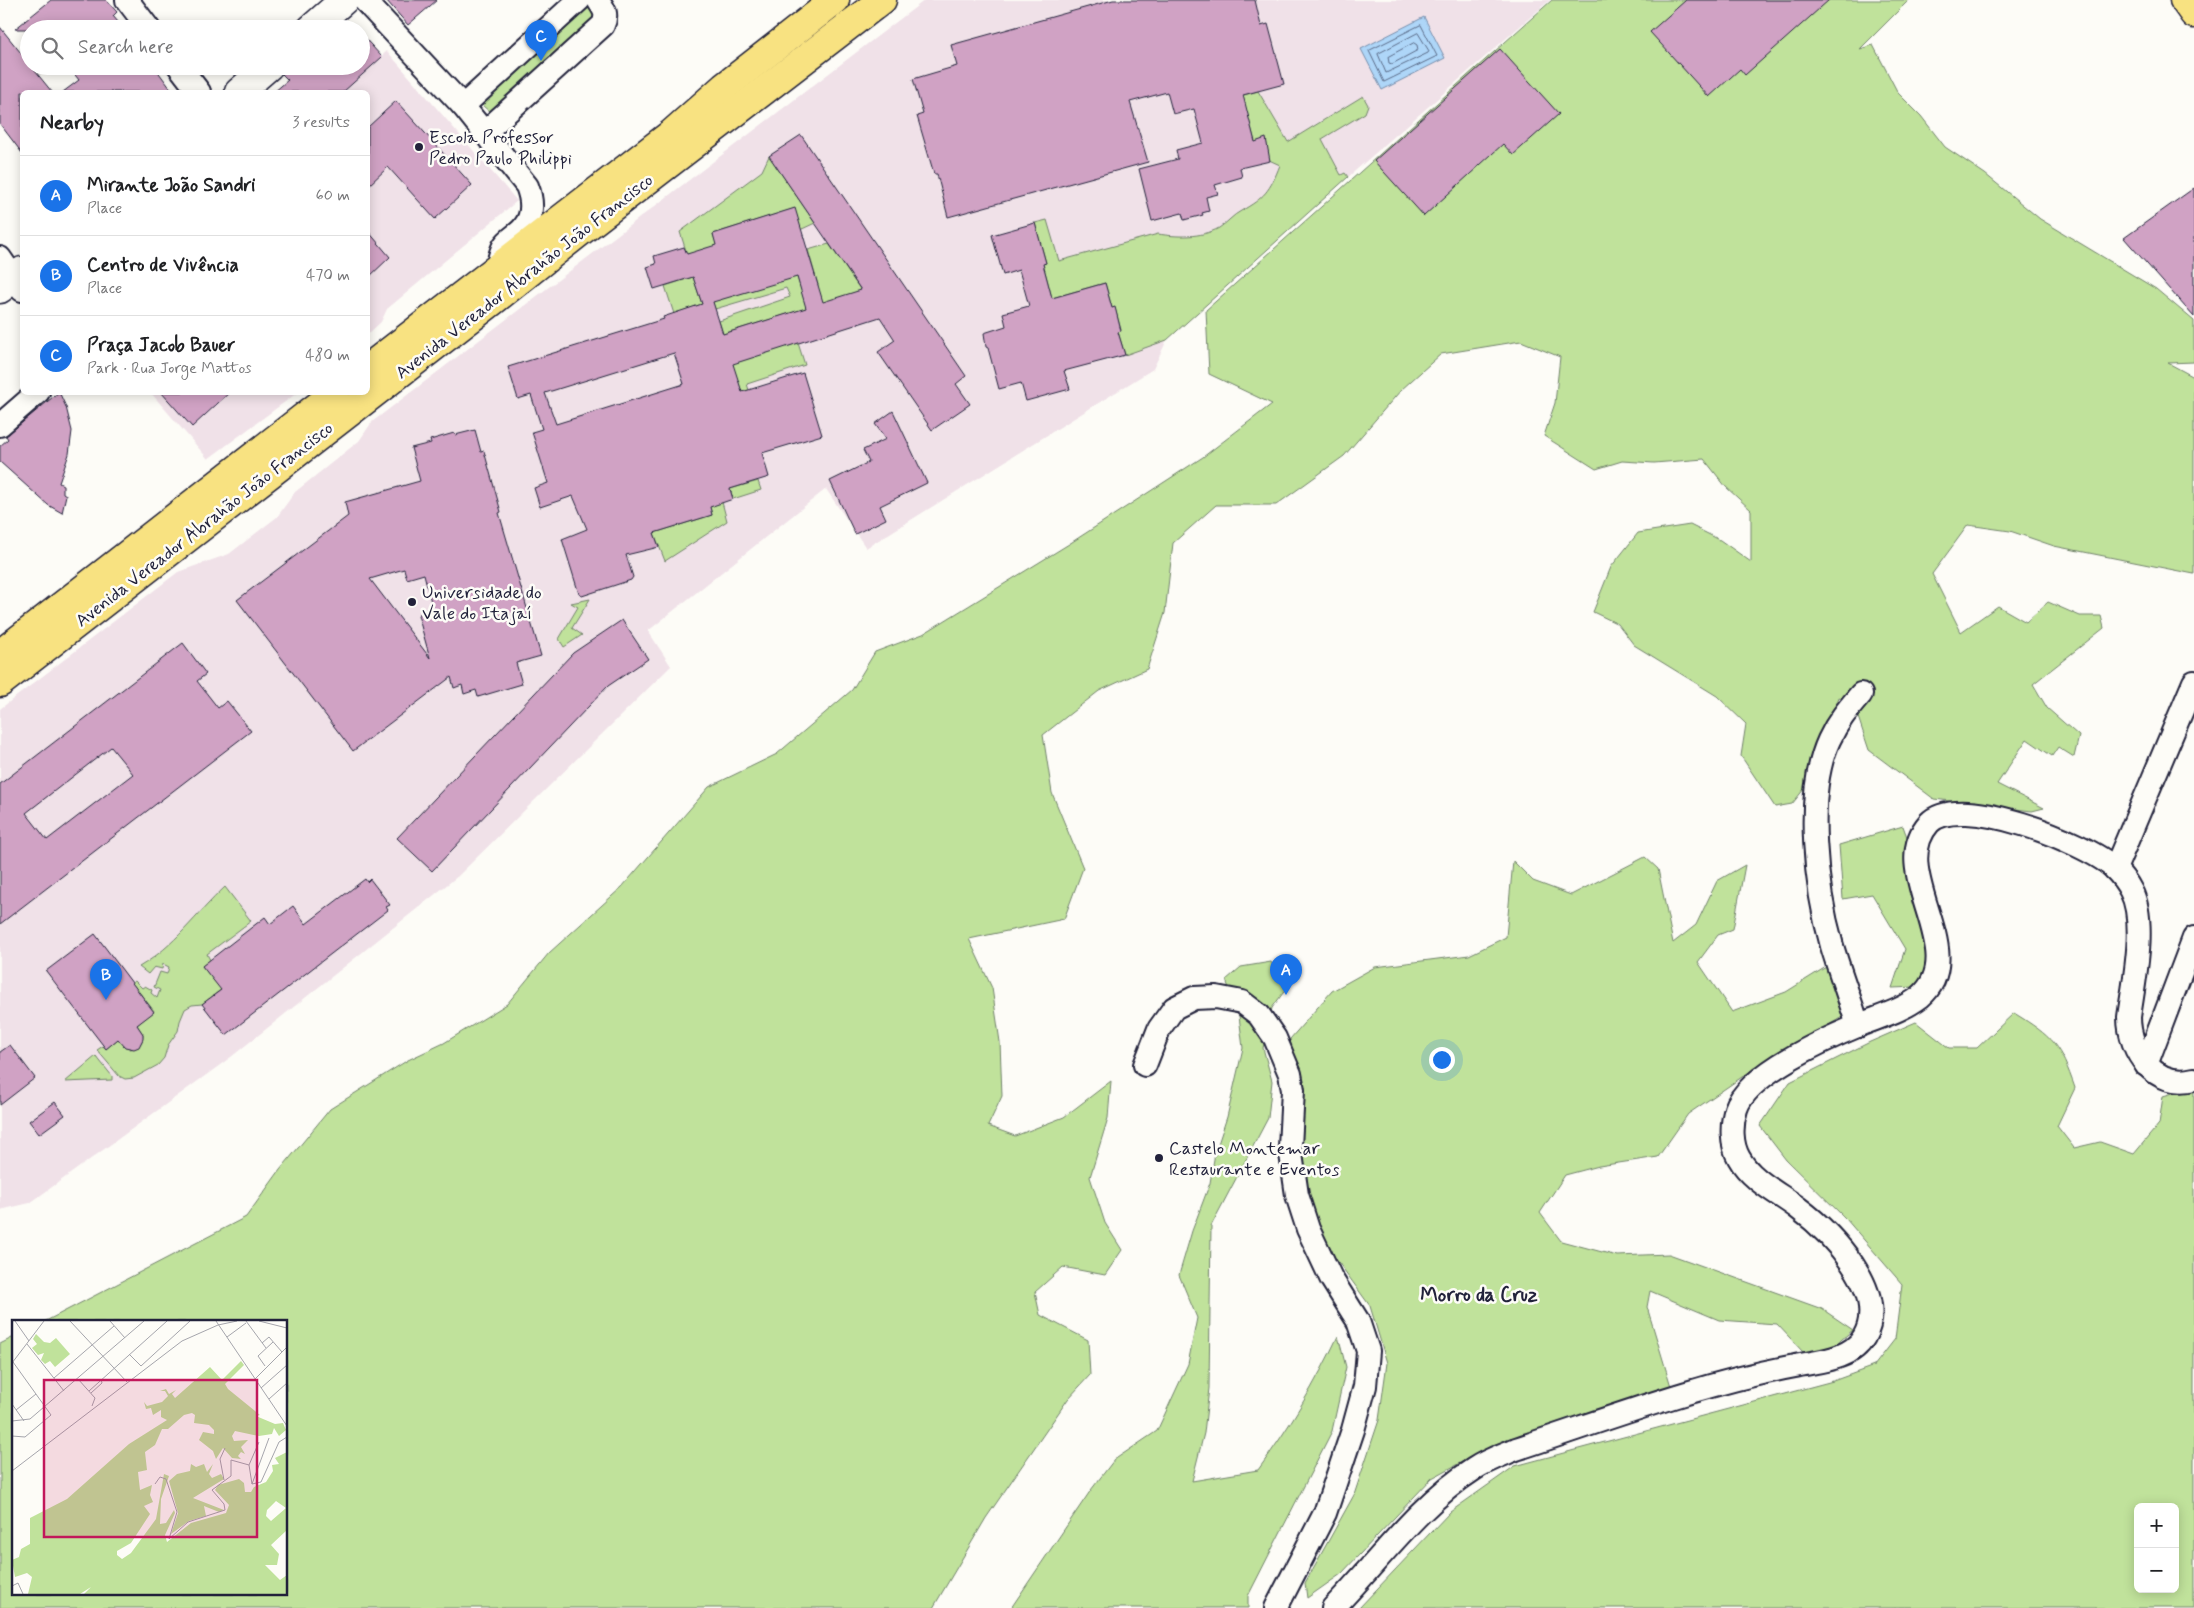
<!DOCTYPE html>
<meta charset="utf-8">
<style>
body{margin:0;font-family:Mynerve,sans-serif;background:#f6f6f6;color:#202124}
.controls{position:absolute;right:15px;bottom:15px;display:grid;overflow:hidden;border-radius:8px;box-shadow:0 2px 12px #0003}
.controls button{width:45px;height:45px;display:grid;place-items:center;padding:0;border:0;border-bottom:1px solid #e0e0e0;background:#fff;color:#202124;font:25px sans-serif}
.you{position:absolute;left:1441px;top:1059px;width:18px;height:18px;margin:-12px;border:4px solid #fff;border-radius:50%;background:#1a73e8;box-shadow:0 0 0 8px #1a73e833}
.badge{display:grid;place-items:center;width:32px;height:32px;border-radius:50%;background:#1a73e8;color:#fff;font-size:16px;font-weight:700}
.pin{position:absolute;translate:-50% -41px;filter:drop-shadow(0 1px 2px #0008)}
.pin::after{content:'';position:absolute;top:26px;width:18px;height:15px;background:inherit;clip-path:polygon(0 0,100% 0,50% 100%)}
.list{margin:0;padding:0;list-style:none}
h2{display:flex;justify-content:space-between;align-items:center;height:65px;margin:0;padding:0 20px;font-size:21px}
h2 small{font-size:16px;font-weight:400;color:#757577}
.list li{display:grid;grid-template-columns:32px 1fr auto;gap:15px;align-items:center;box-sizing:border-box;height:80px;padding:0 20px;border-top:1px solid #e0e0e0}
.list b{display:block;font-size:19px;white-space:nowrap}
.list p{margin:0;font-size:16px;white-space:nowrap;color:#757577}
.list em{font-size:16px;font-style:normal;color:#757577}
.icon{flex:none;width:28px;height:28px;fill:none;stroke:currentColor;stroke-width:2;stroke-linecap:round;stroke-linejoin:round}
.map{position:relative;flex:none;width:2194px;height:1608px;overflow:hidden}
.search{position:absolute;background:#fff;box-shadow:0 2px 12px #0003;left:20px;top:20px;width:350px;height:55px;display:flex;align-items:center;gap:12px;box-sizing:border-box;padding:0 18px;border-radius:28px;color:#757577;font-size:19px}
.panel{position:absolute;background:#fff;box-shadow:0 2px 12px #0003;left:20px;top:90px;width:350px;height:305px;border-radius:8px}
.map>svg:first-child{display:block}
.built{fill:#f0e1e8}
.green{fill:#c0e29b;stroke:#71826b;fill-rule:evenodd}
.water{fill:#aed6f8;stroke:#768eac}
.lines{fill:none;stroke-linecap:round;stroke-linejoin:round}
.shore{stroke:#5a6a87;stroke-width:1}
.building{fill:#d0a2c4;stroke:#22223b;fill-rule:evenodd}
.minor-casing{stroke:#22223b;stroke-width:26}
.secondary-casing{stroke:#22223b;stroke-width:31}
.primary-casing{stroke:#22223b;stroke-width:31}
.minor{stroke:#fdfcf7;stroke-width:22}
.secondary{stroke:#fdfcf7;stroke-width:28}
.primary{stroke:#f8e281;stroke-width:28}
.poi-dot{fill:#22223b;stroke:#fdfcf7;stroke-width:2}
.labels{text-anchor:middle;stroke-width:5;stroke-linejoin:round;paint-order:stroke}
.poi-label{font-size:18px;fill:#22223b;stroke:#fdfcf7;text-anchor:start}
.street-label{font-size:18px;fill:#22223b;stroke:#fdfcf7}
.quarter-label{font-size:20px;font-weight:bold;fill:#22223b;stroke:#fdfcf7}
.inset-road{fill:none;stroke:#a5a5ac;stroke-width:1}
.view{fill:#c2185b;fill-opacity:0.15;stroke:#c2185b;stroke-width:2.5}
.inset-edge{fill:none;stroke:#22223b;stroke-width:2.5}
</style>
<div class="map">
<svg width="2194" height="1608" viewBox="0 0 2194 1608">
<rect width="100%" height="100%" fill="#fdfcf7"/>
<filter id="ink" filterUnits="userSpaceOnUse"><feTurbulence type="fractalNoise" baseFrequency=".02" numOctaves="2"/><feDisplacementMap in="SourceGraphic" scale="10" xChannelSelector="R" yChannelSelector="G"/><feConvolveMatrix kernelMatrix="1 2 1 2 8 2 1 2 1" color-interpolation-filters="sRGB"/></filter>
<g filter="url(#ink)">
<g class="built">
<path d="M925 0H1550L1291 227 1167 340 1153 369 866 548 826 489 648 631 671 666 458 876 231 1057 30 1203 0 1210V709L178 572 229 554 277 517 295 492 359 441 372 422Z"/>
<path d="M387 51 517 201 387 309 381 322 368 334V92H343Z"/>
<path d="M151 393H297L208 459Z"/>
</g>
<g class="green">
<path d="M1552 0H1909L1860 49 1873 45 1898 93 1921 116 1945 147 1985 174 2040 219 2156 289 2194 321V362L2168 363 2194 377V574L2054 546 2010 531 1968 525 1932 574 1961 632 1998 606 2026 622 2048 602 2080 616H2101L2104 628 2033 684 2047 708 2079 736 2074 757 2058 747 2052 756 2027 739 1997 784 2044 808 2032 811 1934 799 1869 750 1853 702 1839 697 1808 784 1792 804 1775 807 1741 756 1746 724 1717 696 1634 645 1618 624 1593 612 1611 567 1638 533 1690 525 1720 540 1751 562V510L1726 487 1704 459 1654 463 1622 461 1596 469 1544 436 1555 403 1560 357 1521 341 1441 354 1401 390 1344 456 1276 505H1216L1173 543 1165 613 1147 669 1099 691 1043 735 1052 793 1083 868 1064 919 969 939 992 988 1000 1042 1002 1096 988 1126 1015 1136 1064 1117 1111 1081 1108 1118 1090 1177 1105 1223 1122 1250 1105 1275 1063 1267 1035 1292 1040 1315 1088 1340 1090 1375 1068 1399 986 1518 933 1608H0V1344L14 1337V1594H286V1322H44L246 1217 280 1170 330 1109 408 1060 444 1043 507 1004 549 953 622 887 709 787 777 754 852 690 875 652 923 634 1069 544 1203 457 1272 404 1209 374 1206 310Z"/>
<path d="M592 7 601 15 491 113 482 105 484 97 585 10Z"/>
<path d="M1258 91 1288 142 1363 96 1368 105 1365 113 1322 139 1341 175 1345 173 1348 177 1167 340 1125 355 1118 332 1121 330 1115 308H1112L1105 283 1052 298 1043 264 1046 263 1035 223 1047 220 1059 261 1158 234C1177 237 1201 238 1219 228 1227 223 1233 215 1241 211 1264 198 1270 191 1280 165L1269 160 1266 139 1255 142 1247 112 1226 117 1195 109Z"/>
<path d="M769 156 815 223 800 230 793 209 713 234 720 256 687 254 680 232 762 171Z"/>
<path d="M829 244 864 295 813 305 818 285 808 250Z"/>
<path d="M693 277 702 304 674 314 665 286Z"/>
<path d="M797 277 807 308 723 334 719 321 790 297 786 288 715 309 706 281Z"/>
<path d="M798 343 805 365 747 384 749 390 742 392 731 361Z"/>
<path d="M758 481 761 490 733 499 730 489Z"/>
<path d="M707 497 722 502 727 521 665 561 654 533 712 515Z"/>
<path d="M590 599 572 628 582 635 564 647 559 639 578 607 571 603Z"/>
<path d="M1903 826 1912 851 1932 959 1917 987 1892 988 1905 949 1872 894 1843 899 1839 845Z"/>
<path d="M1645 857 1658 869 1673 943 1696 925 1717 881 1745 865 1733 929 1718 935 1698 962 1732 1012 1786 992 1826 967 1851 1012 1761 1064 1688 1114 1658 1157 1599 1166 1565 1175 1540 1213 1561 1241 1617 1256 1669 1254 1822 1309 1853 1330 1829 1350 1803 1352 1777 1324 1719 1320 1650 1291 1647 1307 1673 1393 1495 1444 1432 1478 1341 1574 1307 1598 1305 1583 1354 1495 1379 1420 1387 1363 1370 1306 1323 1241 1301 1178 1300 1099 1290 1039 1332 991 1375 967 1469 955 1506 937 1513 861 1533 881 1571 895Z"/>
<path d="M225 887 251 921 207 954 210 960 202 966 216 983 252 966 202 1004 192 1005 185 1009 180 1021 178 1031 168 1045 164 1058 158 1065 134 1078 125 1079 119 1076 97 1050 103 1046 106 1049 118 1039 130 1049C139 1048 143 1043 143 1034L137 1025 154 1011 132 983 135 981 142 988 145 986 152 990 151 993 157 998 160 990 154 987 160 972 167 974 169 967 163 964 162 969 154 967 148 974 139 967C176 945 195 915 225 887Z"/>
<path d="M1271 962 1286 989 1272 1008 1263 1048 1272 1081 1268 1118 1211 1226 1209 1388 1204 1433 1192 1481 1258 1470C1289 1428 1316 1383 1338 1336L1346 1367 1332 1431 1248 1596V1608H1011L1091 1490 1114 1460 1157 1431 1188 1364 1197 1318 1179 1275 1192 1231 1210 1183 1215 1153 1227 1117 1243 1048 1239 1016 1226 980 1241 967Z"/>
<path d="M2014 1013C2053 1037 2060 1045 2075 1088L2057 1126 2074 1148 2100 1142 2134 1154 2159 1124 2163 1096 2194 1087V1608H1359L1450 1512 1515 1466 1833 1381 1874 1366 1895 1339 1902 1284 1846 1219 1786 1160 1760 1126 1790 1082 1870 1042 1916 1022 1949 1048H1977ZM2138 1507H2175V1589H2138Z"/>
<path d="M96 1056 112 1076V1080L65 1082Z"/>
</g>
<path class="water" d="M1424 17 1445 58 1382 90 1361 49Z"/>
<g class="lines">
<g class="shore">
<path d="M1421 25 1437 56 1384 82 1369 51Z"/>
<path d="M1418 33 1429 51 1428 53 1386 73 1378 54Z"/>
<path d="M1414 43 1417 45 1418 50 1392 64 1389 63 1388 57Z"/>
</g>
</g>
<g class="building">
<path d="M51 0H106L117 12 113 16 124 29H15Z"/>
<path d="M386 0H437L408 25Z"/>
<path d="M1113 0H1255L1261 26 1268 24 1284 84 1243 95 1255 142 1266 138 1270 161 1240 168 1242 177 1215 185 1218 194 1206 197 1209 211 1202 213 1203 215 1184 220 1182 213 1152 221 1139 169 1178 159 1176 150 1203 143 1194 109 1173 114 1167 92 1130 102 1148 162 948 217 937 174H934L917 116 923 114 913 79 957 66 951 45Z"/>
<path d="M1686 0H1829L1745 75 1740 69 1709 97 1650 32Z"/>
<path d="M0 27 29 63V66H31L52 92H22V153L0 124Z"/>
<path d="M361 34 382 57 343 92H274L288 80 282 74 291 66H361Z"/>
<path d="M1500 49 1559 114 1513 155 1503 144 1424 216 1374 161Z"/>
<path d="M68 66H154L173 92H63L79 80Z"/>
<path d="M396 101 472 185 435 219 388 167 368 186V127Z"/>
<path d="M801 135 966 376 956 384 970 404 932 430 878 352 895 340 880 317 733 364 742 392 803 373 822 435 762 453 769 477 730 489 733 499 710 507 712 515 654 533 659 547 626 555 633 577 631 580 582 596 579 594 562 539 587 529 573 496 540 507 534 488 548 483 532 432 542 429 531 395 518 399 508 367 664 319 663 317 702 304 693 277 654 289 647 267 656 264 654 256 684 247 687 254 716 245 713 234 795 208 823 302 861 290 769 156ZM797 277 806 308 723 334 713 302ZM674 353 684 384 556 424 545 393Z"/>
<path d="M2194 188V317L2124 238Z"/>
<path d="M1035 223 1046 263 1043 264 1052 298 1105 283 1112 308 1115 307 1121 331 1118 332 1125 355 1064 371 1070 389 1026 401 1021 383 999 389 988 348 986 347 984 333 1006 326 1003 313 1029 306 1019 270 1003 275 992 235Z"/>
<path d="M368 231 390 257 368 278Z"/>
<path d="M59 392 66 407 72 431 69 454 59 483 63 485V493L66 495 62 513 48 505 0 462V446L8 439 6 436Z"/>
<path d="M161 392H230L192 427Z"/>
<path d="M893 411 927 483 880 506 886 519 855 534 830 481 869 462 863 450 886 439 875 424Z"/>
<path d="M475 430 481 452 484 451 501 512 499 513 541 656 516 663 522 684 478 697 476 690 464 694 462 685 454 688 451 677 353 751 237 600 348 516 345 502 420 481 411 448 431 443 430 440 454 433 455 435ZM404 569 407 579 424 574 432 606 418 615 430 658 370 579Z"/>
<path d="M622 620 648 659 608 686 432 871 397 838 573 653Z"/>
<path d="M183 643 206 674 197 681 218 708 227 701 251 731 0 924V784ZM111 747 133 774 47 840 26 813Z"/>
<path d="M365 879 367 882 370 879 390 905 386 907 388 910 226 1035 202 1004 221 990 202 966 265 917 270 924 293 906 306 924Z"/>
<path d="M95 934 154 1012 137 1025 143 1034V1039L139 1047 134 1049 125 1047 118 1039 106 1049 46 971Z"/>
<path d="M10 1045 35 1078 0 1105V1052Z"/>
<path d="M55 1102 65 1115 39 1134 29 1121Z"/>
</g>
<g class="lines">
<defs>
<g id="minor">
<path d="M127 0 149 29"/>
<path d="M364 0 463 106 527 186C532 199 534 215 524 227 518 235 509 238 504 246 500 253 499 261 497 269"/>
<path d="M179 66 199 92"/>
<path d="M463 106 579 0"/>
<path d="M485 132 603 25C608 14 604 9 598 0"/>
<path d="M0 258 22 290"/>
<path d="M0 425 38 392"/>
<path d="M2115 869 2194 682"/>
<path d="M1858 1026C1850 999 1840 973 1832 946 1816 890 1804 794 1829 740 1837 722 1848 709 1861 694"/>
<path d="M1145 1065 1159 1029 1174 1008 1194 998 1216 997 1242 1002 1259 1015 1275 1038 1290 1074 1293 1090 1290 1147 1297 1195 1308 1229 1331 1278 1358 1321 1368 1351 1365 1386 1353 1430 1325 1513 1276 1608"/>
<path d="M2146 1065 2194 938"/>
<path d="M1333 1608C1379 1561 1418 1505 1474 1469 1487 1460 1502 1455 1516 1449 1608 1419 1699 1384 1795 1366 1818 1361 1851 1360 1864 1337 1890 1292 1830 1232 1798 1208 1778 1193 1751 1180 1739 1158 1731 1144 1731 1125 1736 1109 1748 1073 1828 1038 1862 1024 1882 1016 1903 1010 1920 997 1973 952 1885 872 1929 823 1959 791 2087 843 2114 868 2120 874 2127 883 2131 891 2147 922 2134 981 2129 1017 2129 1052 2155 1089 2194 1079"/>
</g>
<g id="secondary">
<path d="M311 29 344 0"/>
<path d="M239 92 269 66"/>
<path d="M0 289 22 271"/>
</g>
<g id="primary">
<path d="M2184 0 2194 14"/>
<path d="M368 368 671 134 724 87 835 0"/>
<path d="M0 654 336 392"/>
<path d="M0 683 493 301 581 231 882 0"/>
</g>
</defs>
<use href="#minor" class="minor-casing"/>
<use href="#secondary" class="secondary-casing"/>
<use href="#primary" class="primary-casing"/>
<use href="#minor" class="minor"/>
<use href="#secondary" class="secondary"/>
<use href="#primary" class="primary"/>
</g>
</g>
<g class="poi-dot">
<circle cx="419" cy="147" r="5"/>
<circle cx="412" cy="602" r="5"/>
<circle cx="1159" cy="1158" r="5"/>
</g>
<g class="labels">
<g class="poi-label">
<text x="429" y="143">Escola Professor<tspan x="429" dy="21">Pedro Paulo Philippi</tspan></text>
<text x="422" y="598">Universidade do<tspan x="422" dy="21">Vale do Itajaí</tspan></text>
<text x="1169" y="1154">Castelo Montemar<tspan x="1169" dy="21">Restaurante e Eventos</tspan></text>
</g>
<g class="street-label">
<text transform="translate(524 276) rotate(-38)" y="6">Avenida Vereador Abrahão João Francisco</text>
<text transform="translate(204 524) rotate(-38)" y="6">Avenida Vereador Abrahão João Francisco</text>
</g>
<g class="quarter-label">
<text x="1479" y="1301">Morro da Cruz</text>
</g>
</g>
<g transform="translate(12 1320)">
<rect width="275" height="275" fill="#fdfcf7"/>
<path d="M24 14 32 22 38 23 44 18 58 34 43 47 38 41 33 44 29 40 32 33 26 35 20 28 25 24 21 19ZM229 41 232 45 213 64 216 69 248 95 244 96 263 104 271 103 274 110 267 116 262 108 260 114 247 116 223 111 220 116 222 121 236 120 229 127 233 134 229 132 226 136 229 139 220 138 211 128 204 139 201 131 187 120 191 112 202 114V110L197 105 182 103 183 95 180 93 172 95 156 109H150L143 125 133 132 135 150 126 152 128 170 140 165 138 175 141 182 132 186 138 194 119 223 105 231V235L110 239 119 233 144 199 152 154 157 156 149 179 148 204 154 203 162 190 163 193 153 215 155 222 179 203 214 193 217 185 203 170 206 165 227 159 232 163 233 172H239L242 167 254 162 261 151 260 145 267 144 263 138 275 132V210L259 225 267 234 265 245H253L268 260 275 255V274H72L79 267 68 274H16L20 257 15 253 3 257 0 240 7 237 9 229 18 224V198L55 179 117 124 155 100 149 97V90L141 95 139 88 134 89 132 82 135 86 150 82 156 76 153 71H148L154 69 157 74 164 70 160 74 163 78 198 47 210 60ZM264 181 274 188 259 201 254 196 255 190ZM179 144 184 147 192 144 195 152 201 144 197 154 200 158 209 154 212 159 181 178 212 190 207 192 192 186 194 196 177 201 159 214 166 193 157 161 165 154 178 151Z" fill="#c0e29b" fill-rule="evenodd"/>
<path class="inset-road" d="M3 1 17 21M58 1 115 62M98 1 113 18M204 1 275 106M234 1 254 28M247 1 275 8M215 17 234 3M250 23 257 17 270 32M15 24 52 71M117 34 129 46 178 1M0 43 32 1M253 46 246 36 261 22M42 58 102 6M66 59 83 78 80 86M243 59 275 27M249 68 275 45M77 71 155 1M79 73 90 63 89 59M257 79 275 63M0 84 12 101M4 90 24 74M0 101 18 99 132 1M0 116 13 117 39 95 1 42M237 145 247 122M0 151 170 21 206 5 225 1M212 160 208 139 213 128M143 164 148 157 154 159 165 192 157 219 176 202 213 190 212 184 200 170 219 156V140L237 145 240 164M240 164 249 162 267 122 275 117M240 164 257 118M0 266 6 263 11 274"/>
<path class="view" d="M32 60H245V217H32Z"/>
<rect width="275" height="275" class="inset-edge"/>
</g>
</svg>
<div class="controls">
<button>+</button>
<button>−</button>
</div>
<div class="you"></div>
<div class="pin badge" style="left:1286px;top:995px">A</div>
<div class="pin badge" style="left:106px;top:1000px">B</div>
<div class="pin badge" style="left:541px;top:61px">C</div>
<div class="search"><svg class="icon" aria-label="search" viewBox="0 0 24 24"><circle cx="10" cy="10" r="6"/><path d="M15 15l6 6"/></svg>Search here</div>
<section class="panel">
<h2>Nearby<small>3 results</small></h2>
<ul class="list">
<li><span class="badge">A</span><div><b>Mirante João Sandri</b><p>Place</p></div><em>60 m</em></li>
<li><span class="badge">B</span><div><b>Centro de Vivência</b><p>Place</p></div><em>470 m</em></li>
<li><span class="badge">C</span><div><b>Praça Jacob Bauer</b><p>Park · Rua Jorge Mattos</p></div><em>480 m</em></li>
</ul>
</section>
</div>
